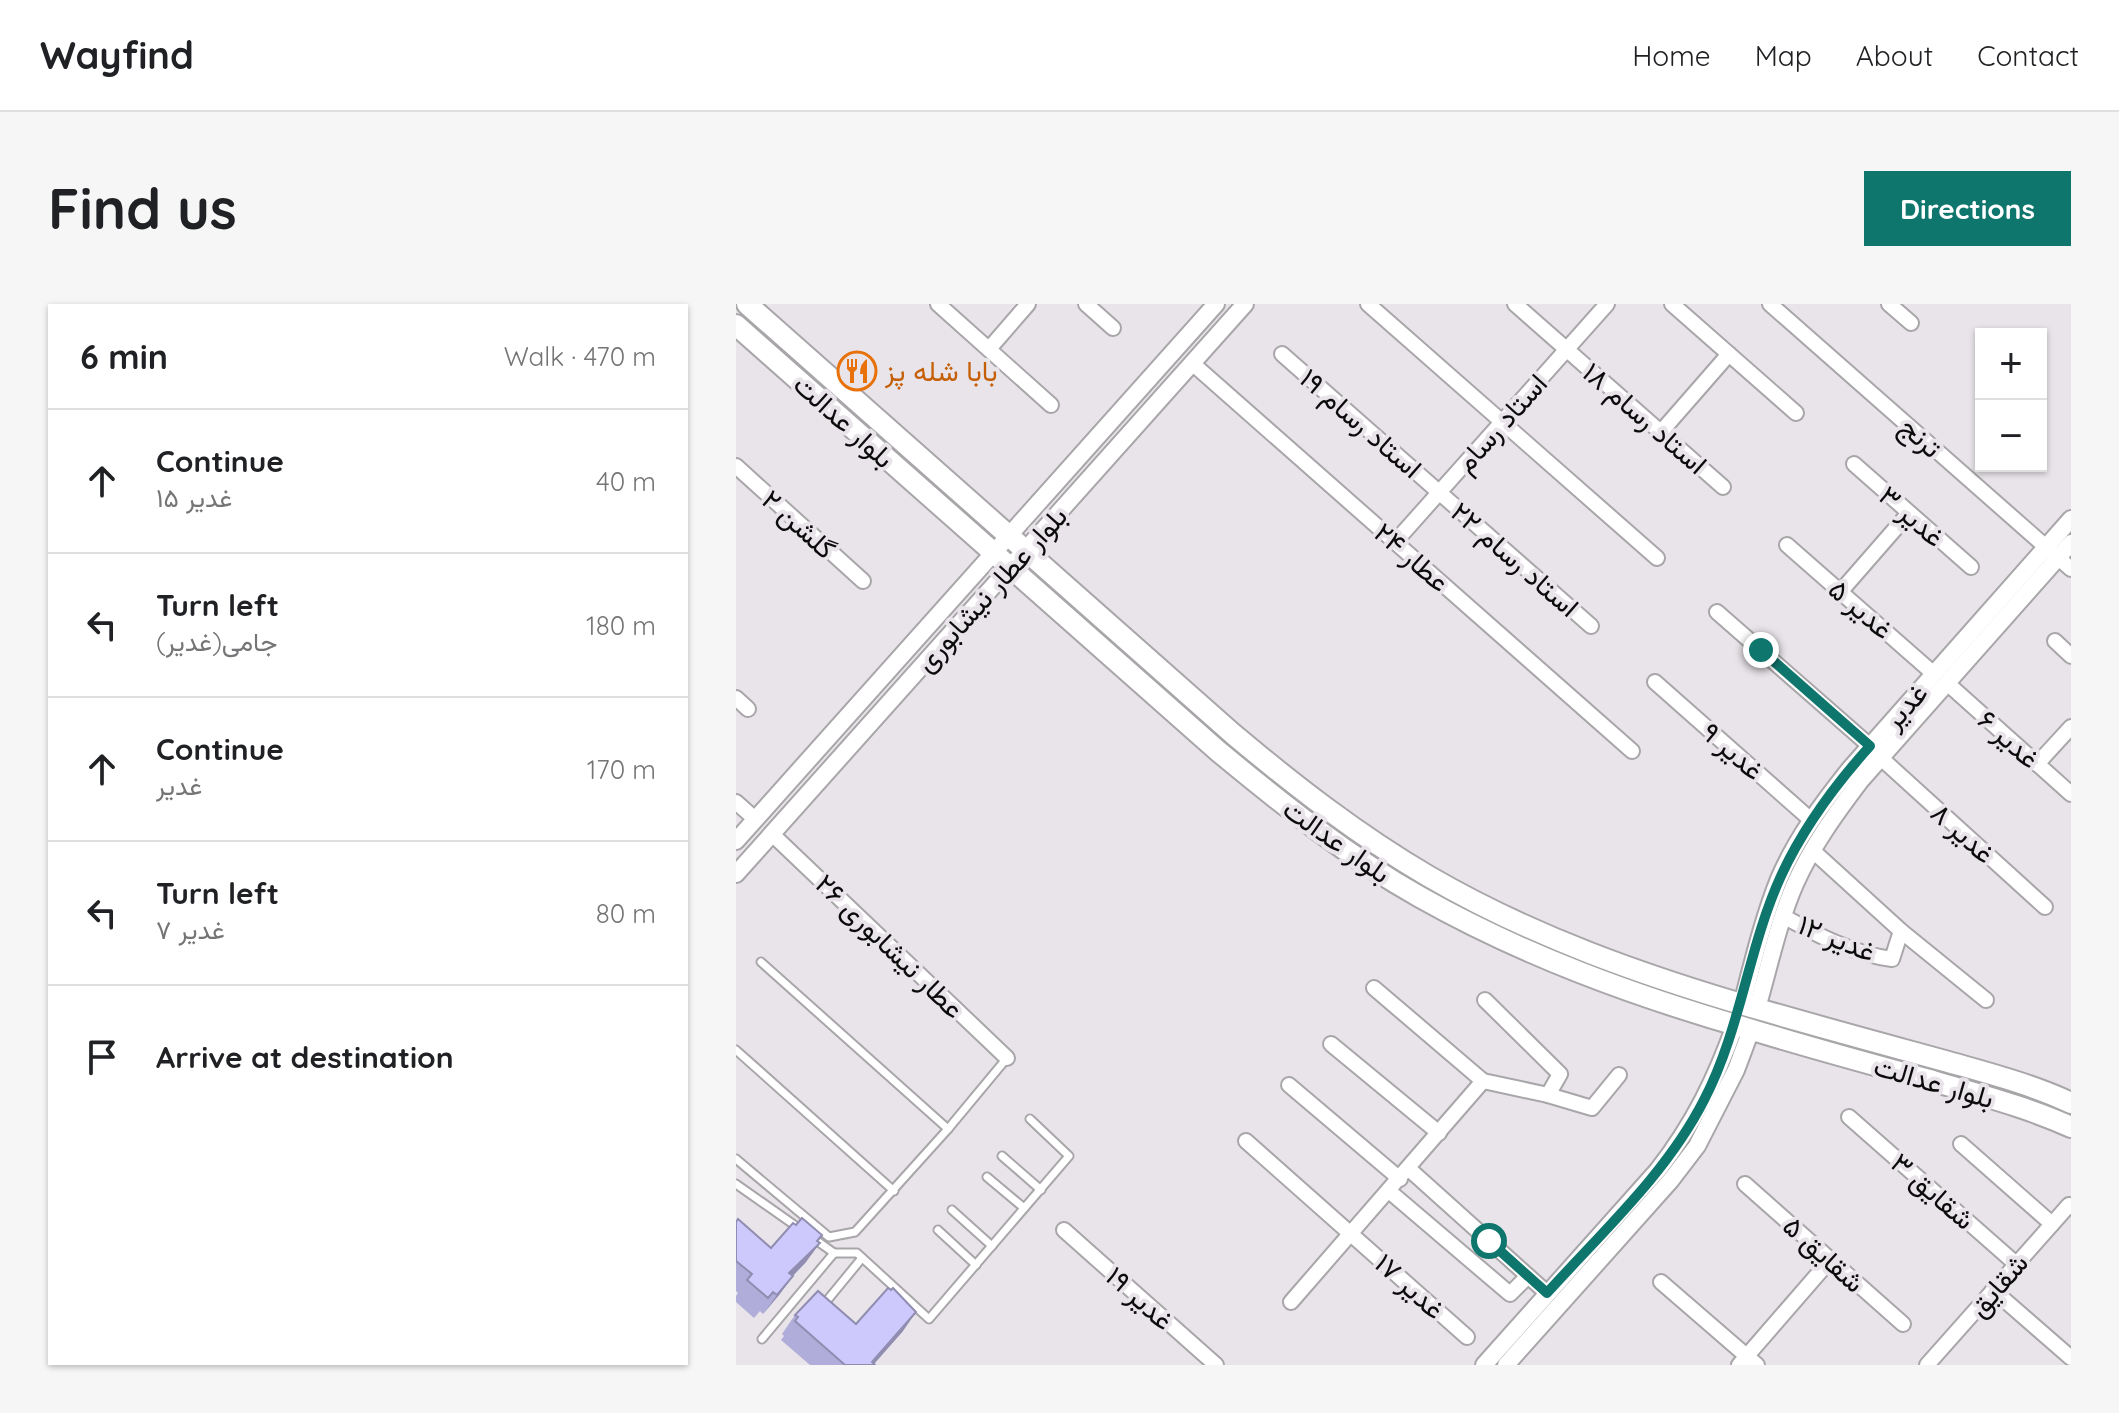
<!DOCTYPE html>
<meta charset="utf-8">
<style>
body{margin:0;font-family:Quicksand,Vazirmatn,sans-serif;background:#f6f6f6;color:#202124}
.controls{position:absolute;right:24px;top:24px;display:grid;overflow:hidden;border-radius:0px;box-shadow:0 2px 6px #0004}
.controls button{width:72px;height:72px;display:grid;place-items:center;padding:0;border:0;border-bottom:2px solid #e0e0e0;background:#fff;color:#202124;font:40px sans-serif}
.stop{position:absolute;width:24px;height:24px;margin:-18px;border:6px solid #0f766e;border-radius:50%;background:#fff}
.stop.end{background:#0f766e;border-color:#fff;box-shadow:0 2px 8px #0008}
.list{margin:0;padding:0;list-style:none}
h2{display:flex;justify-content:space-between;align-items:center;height:104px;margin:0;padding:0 32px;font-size:34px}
h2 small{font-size:26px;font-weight:400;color:#757577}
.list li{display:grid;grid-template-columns:52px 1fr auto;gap:24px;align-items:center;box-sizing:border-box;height:144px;padding:0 32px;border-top:2px solid #e0e0e0}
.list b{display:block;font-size:30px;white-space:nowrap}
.list p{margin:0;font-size:26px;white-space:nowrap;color:#757577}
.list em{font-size:26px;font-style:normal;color:#757577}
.icon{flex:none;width:44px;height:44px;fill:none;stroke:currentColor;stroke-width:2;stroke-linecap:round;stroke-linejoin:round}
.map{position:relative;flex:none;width:1335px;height:1061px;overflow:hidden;border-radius:0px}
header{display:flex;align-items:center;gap:48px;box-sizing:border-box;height:112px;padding:0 40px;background:#fff;border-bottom:2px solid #e0e0e0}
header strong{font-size:38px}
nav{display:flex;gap:44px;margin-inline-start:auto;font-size:28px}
.intro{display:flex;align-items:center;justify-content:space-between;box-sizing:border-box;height:192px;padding:0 48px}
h1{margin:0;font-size:56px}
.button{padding:20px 36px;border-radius:0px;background:#0f766e;color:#fff;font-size:28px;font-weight:700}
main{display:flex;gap:48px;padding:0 48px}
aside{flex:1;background:#fff;border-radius:0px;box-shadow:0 2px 6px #0004}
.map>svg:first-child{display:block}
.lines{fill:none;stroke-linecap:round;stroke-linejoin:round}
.service-casing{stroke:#a9a6aa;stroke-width:11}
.minor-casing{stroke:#a9a6aa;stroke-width:18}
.tertiary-casing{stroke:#a9a6aa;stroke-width:20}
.secondary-casing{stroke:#a9a6aa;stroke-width:24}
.service{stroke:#fff;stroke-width:7}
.minor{stroke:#fff;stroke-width:14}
.tertiary{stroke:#fff;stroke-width:16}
.secondary{stroke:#fff;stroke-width:20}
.wall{fill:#b1adda}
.shaded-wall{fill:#908db1}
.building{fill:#cec9fd;stroke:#908db1;stroke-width:2}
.route{stroke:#0f766e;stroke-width:10}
.labels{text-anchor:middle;stroke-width:8;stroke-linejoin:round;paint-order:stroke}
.food-label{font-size:28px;fill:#c56008;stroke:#e8e4e9;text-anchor:start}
.street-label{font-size:28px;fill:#0c0b0c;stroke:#e8e4e9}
</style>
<header>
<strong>Wayfind</strong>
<nav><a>Home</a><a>Map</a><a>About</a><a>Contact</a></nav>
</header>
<div class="intro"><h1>Find us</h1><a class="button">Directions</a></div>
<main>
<aside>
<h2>6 min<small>Walk · 470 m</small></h2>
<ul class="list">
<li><svg class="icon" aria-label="ahead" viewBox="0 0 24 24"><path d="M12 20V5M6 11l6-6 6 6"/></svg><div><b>Continue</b><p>غدیر ۱۵</p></div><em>40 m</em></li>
<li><svg class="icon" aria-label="left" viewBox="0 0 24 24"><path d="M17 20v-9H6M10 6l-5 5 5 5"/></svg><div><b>Turn left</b><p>جامی(غدیر)</p></div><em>180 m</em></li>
<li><svg class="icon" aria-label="ahead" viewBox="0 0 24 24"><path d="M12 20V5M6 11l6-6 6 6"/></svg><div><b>Continue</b><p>غدیر</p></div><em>170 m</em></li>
<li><svg class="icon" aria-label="left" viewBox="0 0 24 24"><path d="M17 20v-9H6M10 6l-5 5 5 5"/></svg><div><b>Turn left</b><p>غدیر ۷</p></div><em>80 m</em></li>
<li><svg class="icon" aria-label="arrive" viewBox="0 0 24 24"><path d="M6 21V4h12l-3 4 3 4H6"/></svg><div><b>Arrive at destination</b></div></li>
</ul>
</aside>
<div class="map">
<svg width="1335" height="1061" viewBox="0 0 1335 1061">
<rect width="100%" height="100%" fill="#e8e4e9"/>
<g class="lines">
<defs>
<g id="service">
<path d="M25 658 212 825"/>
<path d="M0 746 158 887"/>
<path d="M266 852 305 886"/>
<path d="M0 855 93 933 119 928 212 825 271 754"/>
<path d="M251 873 288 904"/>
<path d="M0 880 64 925"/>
<path d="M216 906 256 942"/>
<path d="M202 926 240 961"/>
<path d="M77 934 98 949"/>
<path d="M98 949H121L193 1015 333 852 294 815"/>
<path d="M89 999 126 954"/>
<path d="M26 1035 98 949"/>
</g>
<g id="minor">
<path d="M202 0 315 101"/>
<path d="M350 0 377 24"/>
<path d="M632 0 921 254"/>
<path d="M779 0 987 183"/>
<path d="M936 0 1060 109"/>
<path d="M1034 0 1335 265"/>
<path d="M1153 0 1175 19"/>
<path d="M253 45 292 0"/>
<path d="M546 50 855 322"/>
<path d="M456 59 896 447"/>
<path d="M924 129 993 50"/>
<path d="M1118 160 1235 263"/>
<path d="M0 162 127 277"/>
<path d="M659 238 871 0"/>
<path d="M1051 241 1198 370"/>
<path d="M1105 287 1173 209"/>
<path d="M981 308 1134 442"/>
<path d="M1319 337 1335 352"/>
<path d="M919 378 1075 516"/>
<path d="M1211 379 1335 490"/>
<path d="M0 394 12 405"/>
<path d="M1145 454 1309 603"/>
<path d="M1301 460 1335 423"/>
<path d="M0 498 19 515"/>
<path d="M36 530 271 754"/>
<path d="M1047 612C1081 631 1117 650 1156 655L1165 627 1076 546"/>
<path d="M1165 627 1250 696"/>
<path d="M749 696 824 770 812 791"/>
<path d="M595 740 703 829"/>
<path d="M747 777 812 791 856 804 883 771"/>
<path d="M553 781 664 875"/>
<path d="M1113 813 1280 960"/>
<path d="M510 837 731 1033"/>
<path d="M1225 840 1316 920"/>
<path d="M673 865 811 989"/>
<path d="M1009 880 1167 1020"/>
<path d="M653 887 774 990 792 972"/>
<path d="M328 926 480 1061"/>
<path d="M925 978 1021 1061"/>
<path d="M1257 986 1335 1054"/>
<path d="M555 998 747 777 638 684"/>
<path d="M1003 1061 1095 955"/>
<path d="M1191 1061 1333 901 1335 903"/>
</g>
<g id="tertiary">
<path d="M0 537 480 0"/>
<path d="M0 570 509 0"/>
<path d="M1006 700C1017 658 1027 615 1043 575 1060 535 1086 500 1113 466L1335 215"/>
<path d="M1021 704C1033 663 1042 619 1059 580 1076 542 1100 509 1125 476L1335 239"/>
<path d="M748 1061 922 866C957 821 980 775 999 721"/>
<path d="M770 1061 935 876 961 842 1000 766 1015 726"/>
</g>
<g id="secondary">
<path d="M11 0 497 430C559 482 622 531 692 572 795 632 908 672 1022 705 1084 723 1147 740 1209 757 1251 769 1295 780 1335 799"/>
<path d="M0 21 482 447C546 500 611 552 684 593 787 651 896 691 1010 724 1072 743 1134 760 1197 777 1244 791 1291 803 1335 823"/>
</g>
</defs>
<use href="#service" class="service-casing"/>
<use href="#minor" class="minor-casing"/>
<use href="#tertiary" class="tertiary-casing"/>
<use href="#secondary" class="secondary-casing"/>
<use href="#service" class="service"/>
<use href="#minor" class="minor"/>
<use href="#tertiary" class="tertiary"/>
<use href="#secondary" class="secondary"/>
</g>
<g class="wall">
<path d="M0 918 35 944 60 921 86 931 70 958 57 972 43 991 27 1010 24 1007 18 1014 0 998V992L2 989 0 987Z"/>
<path d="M59 1011 120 1020 167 1027 138 1060 139 1061H74L45 1036 48 1032 46 1030Z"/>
</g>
<g class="shaded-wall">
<path d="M86 931 71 951 84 939 70 958 40 989 53 969Z"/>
<path d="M57 972 43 991 27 1010 41 991Z"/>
<path d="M180 1008 167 1027 137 1061H134Z"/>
</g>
<g class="building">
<path d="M66 914 86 931 81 937 84 939 53 969 57 972 41 991 37 988 32 994 11 976 16 970 0 957V918L2 915 35 944 57 919 60 921Z"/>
<path d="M152 984 155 986 157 984 180 1008 136 1058 139 1061H109L59 1017 62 1013 59 1011 82 987 120 1020Z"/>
</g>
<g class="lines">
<path class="route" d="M753 937 811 989C866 928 931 869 968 796 1005 725 1012 644 1045 572 1067 524 1098 482 1134 442L1025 346"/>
</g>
<defs>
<symbol id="restaurant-ring" viewBox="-11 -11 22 22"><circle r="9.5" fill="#e8e4e9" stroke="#e8710a" stroke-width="1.5"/><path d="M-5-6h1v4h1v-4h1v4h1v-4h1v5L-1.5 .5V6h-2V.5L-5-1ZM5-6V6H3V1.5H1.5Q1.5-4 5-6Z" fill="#e8710a"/></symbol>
</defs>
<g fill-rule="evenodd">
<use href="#restaurant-ring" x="99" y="45" width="44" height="44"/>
</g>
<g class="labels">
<g class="food-label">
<text x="149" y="77">بابا شله پز</text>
</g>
<g class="street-label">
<text transform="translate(909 114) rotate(41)" y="10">استاد رسام ۱۸</text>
<text transform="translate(108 117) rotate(42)" y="10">بلوار عدالت</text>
<text transform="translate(625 119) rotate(41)" y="10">استاد رسام ۱۹</text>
<text transform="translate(765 119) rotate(-48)" y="10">استاد رسام</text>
<text transform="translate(1185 133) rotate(42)" y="10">ترنج</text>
<text transform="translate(1176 212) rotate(41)" y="10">غدیر ۳</text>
<text transform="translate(63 220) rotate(42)" y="10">گلشن ۲</text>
<text transform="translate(676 253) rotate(41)" y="10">عطار ۲۴</text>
<text transform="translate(779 255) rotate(41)" y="10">استاد رسام ۲۲</text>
<text transform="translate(255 285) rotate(-48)" y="10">بلوار عطار نیشابوری</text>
<text transform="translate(1125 305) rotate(41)" y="10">غدیر ۵</text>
<text transform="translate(1169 402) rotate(-48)" y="10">غدیر</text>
<text transform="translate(1273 435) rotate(42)" y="10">غدیر ۶</text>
<text transform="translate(997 447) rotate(41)" y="10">غدیر ۹</text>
<text transform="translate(1227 529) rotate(42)" y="10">غدیر ۸</text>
<text transform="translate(601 537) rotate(35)" y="10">بلوار عدالت</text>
<text transform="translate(1101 634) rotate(22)" y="10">غدیر ۱۲</text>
<text transform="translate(154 642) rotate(44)" y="10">عطار نیشابوری ۲۶</text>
<text transform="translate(1198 778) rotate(16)" y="10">بلوار عدالت</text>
<text transform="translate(1197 887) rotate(41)" y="10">شقایق ۳</text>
<text transform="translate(1088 950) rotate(42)" y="10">شقایق ۵</text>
<text transform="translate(1262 981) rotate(-49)" y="10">شقایق</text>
<text transform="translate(674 982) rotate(42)" y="10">غدیر ۱۷</text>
<text transform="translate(404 994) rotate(42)" y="10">غدیر ۱۹</text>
</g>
</g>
</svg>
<div class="controls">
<button>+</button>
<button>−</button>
</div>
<div class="stop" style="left:753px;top:937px"></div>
<div class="stop end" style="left:1025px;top:346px"></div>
</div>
</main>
